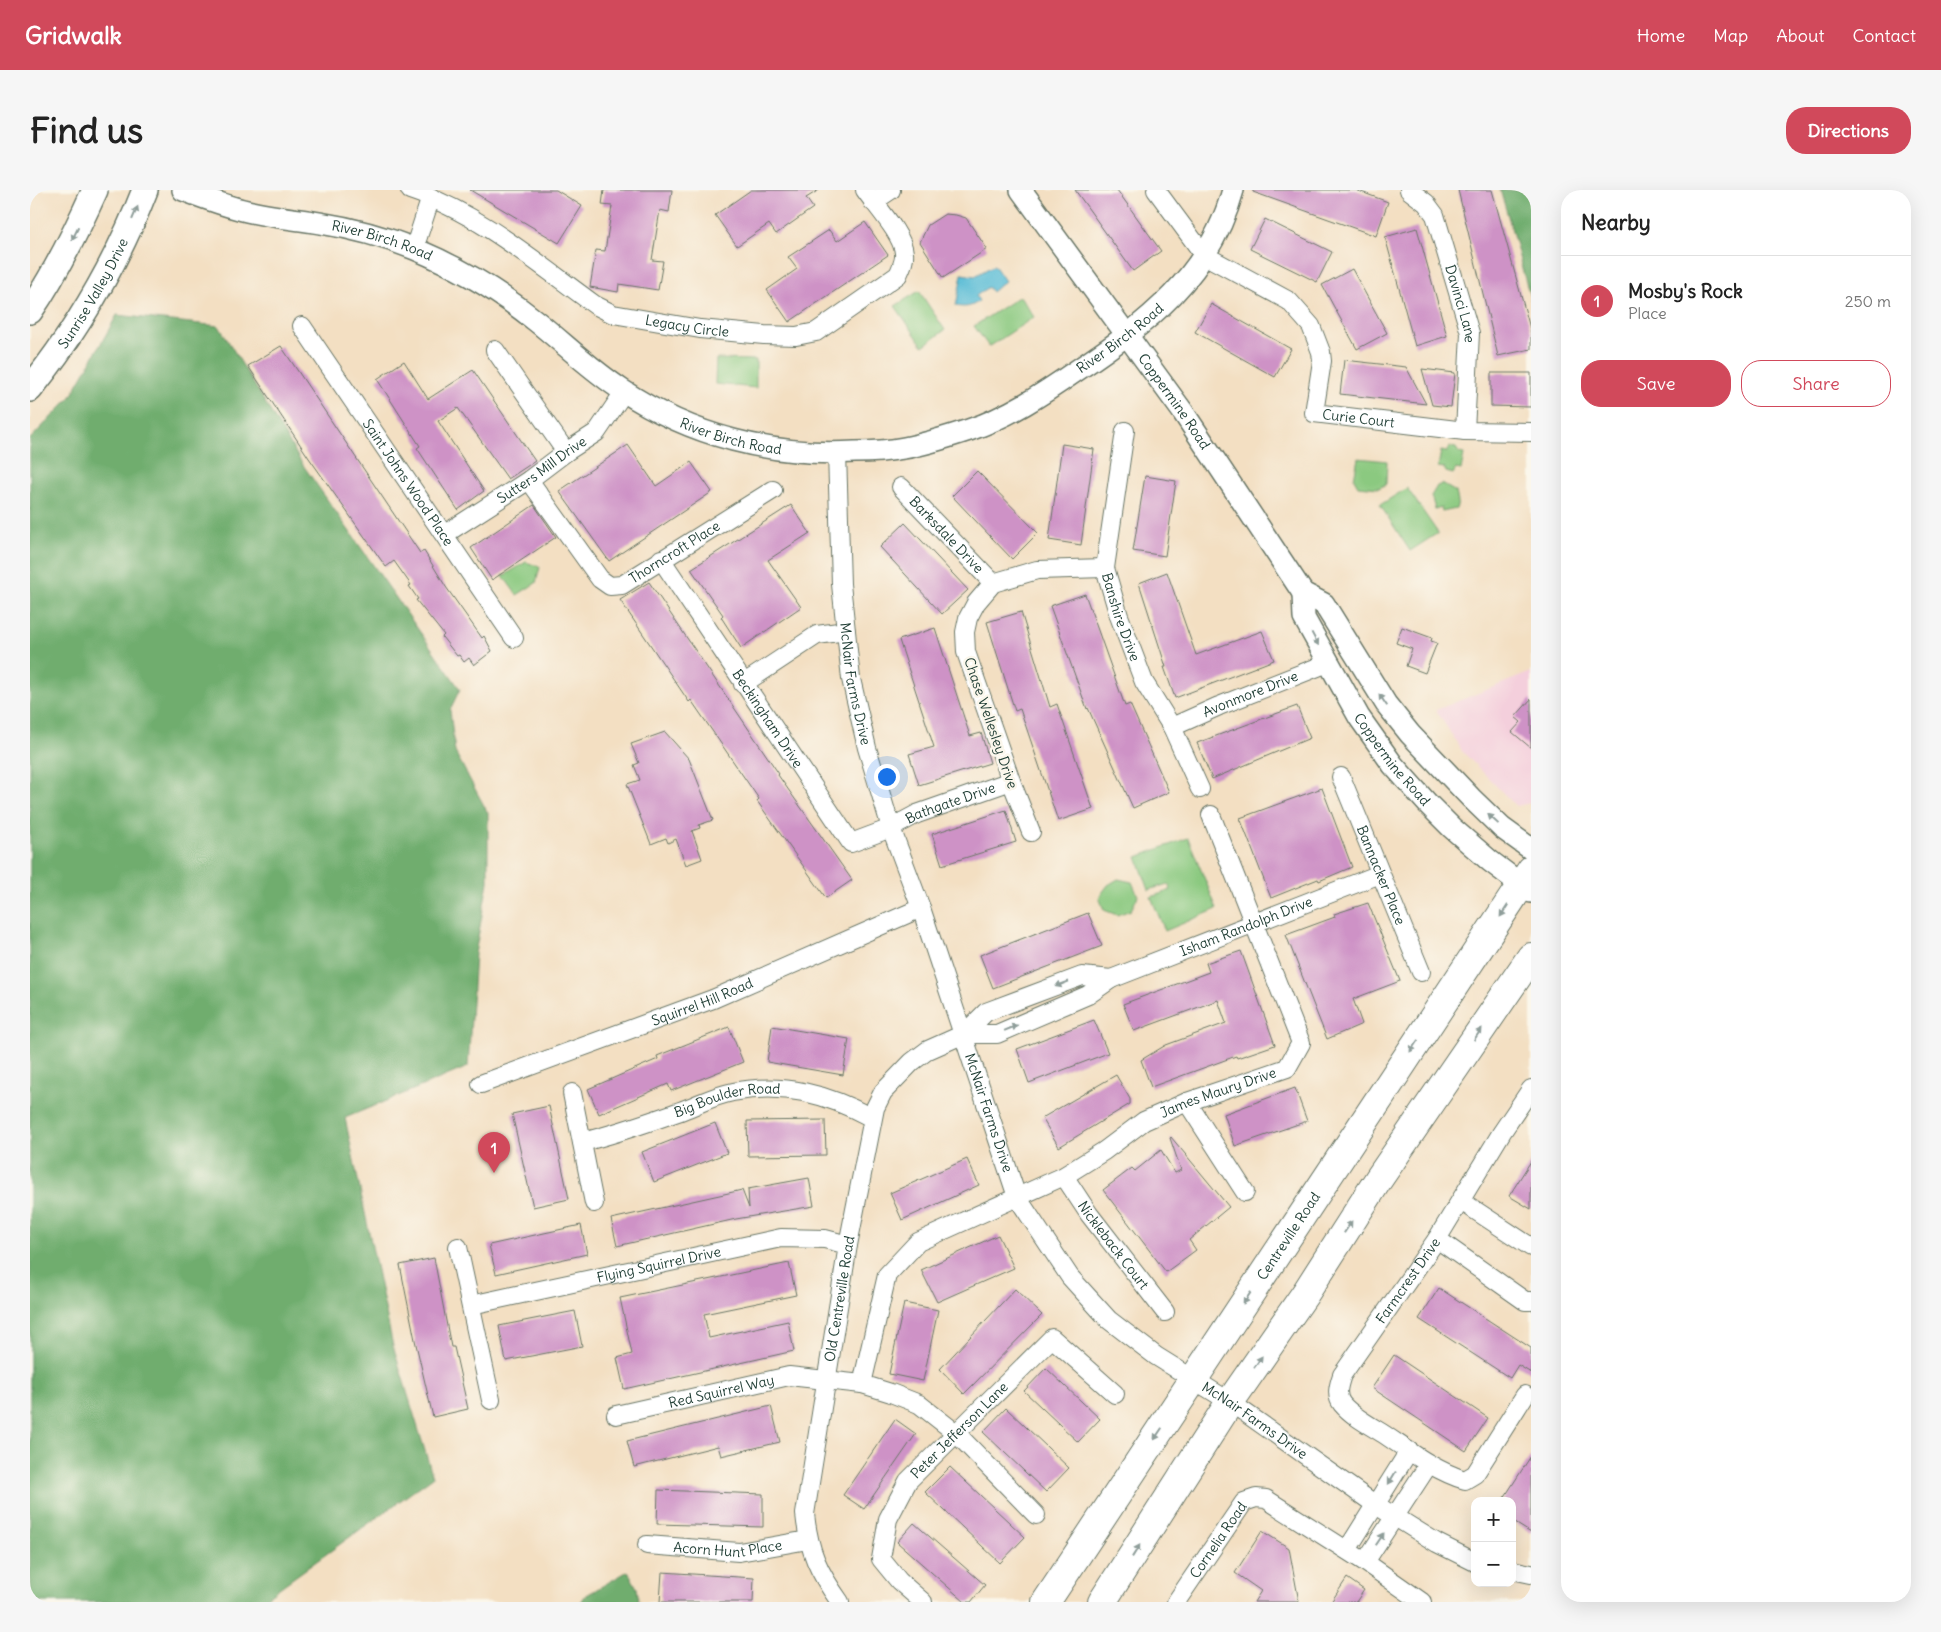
<!DOCTYPE html>
<meta charset="utf-8">
<style>
body{margin:0;font-family:Delius,sans-serif;background:#f6f6f6;color:#222}
.controls{position:absolute;right:15px;bottom:15px;display:grid;overflow:hidden;border-radius:10px;box-shadow:0 5px 20px #0002}
.controls button{width:45px;height:45px;display:grid;place-items:center;padding:0;border:0;border-bottom:1px solid #e0e0e0;background:#fff;color:#222;font:25px sans-serif}
.you{position:absolute;left:856px;top:586px;width:18px;height:18px;margin:-12px;border:4px solid #fff;border-radius:50%;background:#1a73e8;box-shadow:0 0 0 8px #1a73e833}
.badge{display:grid;place-items:center;width:32px;height:32px;border-radius:50%;background:#d1495b;color:#fff;font-size:16px;font-weight:700}
.pin{position:absolute;translate:-50% -41px;filter:drop-shadow(0 1px 2px #0008)}
.pin::after{content:'';position:absolute;top:26px;width:18px;height:15px;background:inherit;clip-path:polygon(0 0,100% 0,50% 100%)}
.list{margin:0;padding:0;list-style:none}
h2{display:flex;justify-content:space-between;align-items:center;height:65px;margin:0;padding:0 20px;font-size:21px}
h2 small{font-size:16px;font-weight:400;color:#767676}
.list li{display:grid;grid-template-columns:32px 1fr auto;gap:15px;align-items:center;box-sizing:border-box;height:90px;padding:0 20px;border-top:1px solid #e0e0e0}
.list b{display:block;font-size:19px;white-space:nowrap}
.list p{margin:0;font-size:16px;white-space:nowrap;color:#767676}
.list em{font-size:16px;font-style:normal;color:#767676}
.actions{display:flex;gap:10px;padding:15px 20px}
.actions a{flex:1;padding:11px 0;border:1px solid #d1495b;border-radius:20px;text-align:center;font-size:18px;color:#d1495b}
.actions .main{background:#d1495b;color:#fff}
.map{position:relative;flex:none;width:1501px;height:1412px;overflow:hidden;border-radius:20px}
header{display:flex;align-items:center;gap:30px;box-sizing:border-box;height:70px;padding:0 25px;background:#d1495b;color:#fff}
header strong{font-size:24px}
nav{display:flex;gap:28px;margin-inline-start:auto;font-size:18px}
.intro{display:flex;align-items:center;justify-content:space-between;box-sizing:border-box;height:120px;padding:0 30px}
h1{margin:0;font-size:35px}
.button{padding:12px 22px;border-radius:20px;background:#d1495b;color:#fff;font-size:18px;font-weight:700}
main{display:flex;gap:30px;padding:0 30px}
aside{flex:1;background:#fff;border-radius:20px;box-shadow:0 5px 20px #0002}
.map>svg:first-child{display:block}
.built{fill:#f4cfdc}
.green{fill:#8bc980;stroke:#55835a}
.forest{fill:#70ad6e;stroke:#487551}
.water{fill:#58bcd6;stroke:#3c7c85}
.building{fill:#ce92c6}
.lines{fill:none;stroke-linecap:round;stroke-linejoin:round}
.minor-casing{stroke:#697666;stroke-width:20}
.tertiary-casing{stroke:#697666;stroke-width:24}
.secondary-casing{stroke:#697666;stroke-width:28}
.primary-casing{stroke:#697666;stroke-width:30}
.minor{stroke:#fff;stroke-width:18}
.tertiary{stroke:#fff;stroke-width:21}
.secondary{stroke:#fff;stroke-width:25}
.primary{stroke:#fff;stroke-width:28}
.oneway{fill:#8f9e9a}
.labels{text-anchor:middle;stroke-width:5;stroke-linejoin:round;paint-order:stroke}
.street-label{font-size:14px;fill:#1f3d34;stroke:#fbf7ec}
</style>
<header>
<strong>Gridwalk</strong>
<nav><a>Home</a><a>Map</a><a>About</a><a>Contact</a></nav>
</header>
<div class="intro"><h1>Find us</h1><a class="button">Directions</a></div>
<main>
<div class="map">
<svg width="1501" height="1412" viewBox="0 0 1501 1412">
<rect width="100%" height="100%" fill="#fbf7ec"/>
<filter id="ink" filterUnits="userSpaceOnUse"><feTurbulence type="fractalNoise" baseFrequency=".02" numOctaves="2"/><feDisplacementMap in="SourceGraphic" scale="10" xChannelSelector="R" yChannelSelector="G"/><feConvolveMatrix kernelMatrix="1 2 1 2 8 2 1 2 1" color-interpolation-filters="sRGB"/></filter>
<filter id="wash" filterUnits="userSpaceOnUse"><feTurbulence type="fractalNoise" baseFrequency=".0096" numOctaves="4" result="noise"/><feDisplacementMap in="SourceGraphic" scale="20" xChannelSelector="R" yChannelSelector="G"/><feGaussianBlur stdDeviation="1.12" result="paint"/><feColorMatrix in="noise" values="0 0 0 0 0 0 0 0 0 0 0 0 0 0 0 0 0 1.4 0 .05"/><feComposite in="paint" operator="in"/></filter>
<g filter="url(#wash)">
<rect width="100%" height="100%" fill="#f3dfc2"/>
<path class="built" d="M1501 482V613L1486 616 1432 561 1406 520Z"/>
<g class="green">
<path d="M889 101 915 140 893 156 865 116Z"/>
<path d="M990 106 1004 127 959 157 944 136Z"/>
<path d="M686 169 726 170V198L685 194Z"/>
<path d="M1420 257 1426 258 1429 263 1434 264 1431 280 1426 279 1423 284 1416 282 1414 278 1408 277 1411 261 1417 262Z"/>
<path d="M1328 268 1357 271 1356 294 1349 298 1328 296 1324 289Z"/>
<path d="M1412 294 1426 302 1428 312 1426 319 1412 322 1411 317 1405 319 1401 306 1407 296Z"/>
<path d="M1377 298 1408 343 1380 361 1350 315Z"/>
<path d="M496 372 510 377 506 393 487 405 473 386Z"/>
<path d="M1158 648 1187 719 1135 741 1121 707 1141 700 1138 694 1119 700 1107 667Z"/>
<path d="M1088 689 1102 692 1108 706 1101 720 1087 725 1074 720 1069 707 1078 695Z"/>
</g>
<g class="forest">
<path d="M1470 0H1501V110C1490 74 1482 36 1470 0Z"/>
<path d="M87 125 189 136 273 275 430 499 420 520 425 562 458 623V692L445 764 438 877 315 928 363 1156 403 1287 230 1412H0V249L40 208Z"/>
<path d="M598 1381 607 1398 609 1412H551L555 1406Z"/>
</g>
<path class="water" d="M964 75 975 91 962 102 958 97 946 106 949 111C942 117 935 118 926 116L932 84 945 86Z"/>
<g id="blocks">
<g class="building">
<path d="M440 0H526L552 16 529 53Z"/>
<path d="M574 0H642L639 22 630 20 622 70 633 71 628 100 589 94 588 102 560 97 566 60 575 61 582 16 572 15Z"/>
<path d="M721 0H789L776 8 783 18 746 44 739 34 707 56 685 25Z"/>
<path d="M1045 0H1087L1131 61 1103 81Z"/>
<path d="M1223 0H1326L1358 12 1346 46 1223 2Z"/>
<path d="M1428 0H1462L1501 142V159L1468 166Z"/>
<path d="M915 24 926 25 936 28 957 59 913 88 890 52 898 35Z"/>
<path d="M1235 29 1302 62 1287 92 1220 59Z"/>
<path d="M835 32 858 65 759 132 737 100 767 79 758 67 799 40 807 51Z"/>
<path d="M1387 38 1417 146 1385 156 1355 47Z"/>
<path d="M1322 79 1357 143 1327 159 1292 95Z"/>
<path d="M1181 114 1261 159 1245 187 1165 142Z"/>
<path d="M251 156 390 363 394 361 416 397 452 448 454 446 462 461 444 475 439 468 434 472 429 465 427 466 412 447 414 445 386 410 388 409 379 396 381 395 364 371 356 377 279 268 218 176Z"/>
<path d="M1314 170 1376 177 1396 214 1310 204Z"/>
<path d="M374 171 398 209 443 180 505 271 478 289 428 218 408 231 454 301 428 320 387 258 390 256 347 189Z"/>
<path d="M1392 179 1425 183 1421 217 1402 215Z"/>
<path d="M1461 183H1501V217L1461 216Z"/>
<path d="M1032 254 1064 259 1051 355 1019 350Z"/>
<path d="M598 255 626 296 661 272 682 302 579 371 529 301Z"/>
<path d="M947 281 1008 343 982 369 922 306Z"/>
<path d="M1115 286 1146 291 1135 366 1103 361Z"/>
<path d="M504 315 526 347 462 390 441 358Z"/>
<path d="M761 315 780 343 738 370 771 417 711 458 691 427 693 425 661 379Z"/>
<path d="M875 333 938 400 912 424 850 357Z"/>
<path d="M1137 382 1166 465 1232 441 1244 470 1145 508 1134 477H1136L1109 393Z"/>
<path d="M619 392 749 584 748 585 822 690 796 708 727 611 729 609 661 510 659 512 590 410Z"/>
<path d="M1055 404 1095 516 1100 514 1139 602 1103 618 1058 518 1057 519 1020 416Z"/>
<path d="M991 422 1020 517 1027 514 1063 619 1028 631 990 519 985 521 957 432Z"/>
<path d="M1372 437 1402 448 1401 451 1407 453 1395 483 1376 476 1382 459 1366 453Z"/>
<path d="M905 438 940 546 951 543 960 573 889 595 879 564 904 557 869 450Z"/>
<path d="M1501 509V558L1482 542 1491 532 1485 527Z"/>
<path d="M1267 516 1280 548 1182 589 1167 553Z"/>
<path d="M635 542 659 569 683 630 669 635 670 638 662 641 672 669 656 675 646 649 638 653 636 648 621 654 597 594 610 590 604 575 609 573 601 554Z"/>
<path d="M1292 598 1322 677 1289 691 1288 689 1241 708 1210 628Z"/>
<path d="M976 620 986 652 912 675 902 644Z"/>
<path d="M1338 713 1370 791 1323 809 1332 834 1297 849 1256 745 1305 727 1304 724Z"/>
<path d="M1058 723 1072 756 963 798 950 765Z"/>
<path d="M1211 761 1245 855 1207 868 1206 866 1121 897 1111 870 1136 855 1196 833 1188 810 1104 841 1093 814 1179 782 1176 773Z"/>
<path d="M1064 830 1078 863 999 893 987 859Z"/>
<path d="M742 836 819 849 813 885 737 872Z"/>
<path d="M699 837 713 872 641 901 638 894 569 924 558 899 628 869 627 866Z"/>
<path d="M1086 885 1100 909V914L1029 957 1012 928Z"/>
<path d="M1265 898 1277 931 1205 956 1194 924Z"/>
<path d="M519 916 539 1009 503 1017 482 924Z"/>
<path d="M795 930 796 965 718 966 717 931Z"/>
<path d="M685 933 697 963 624 992 612 962Z"/>
<path d="M1141 947 1199 1017 1159 1050 1166 1060 1136 1082 1073 1000 1102 978 1105 981 1131 960 1145 983 1151 980 1140 948Z"/>
<path d="M937 969 949 995 872 1030 860 1003Z"/>
<path d="M1501 971V1019L1479 1006Z"/>
<path d="M779 988 784 1016 706 1029 587 1056 581 1029 712 1000 719 1018 718 999Z"/>
<path d="M551 1035 557 1064 466 1084 459 1055Z"/>
<path d="M968 1045 984 1078 907 1112 891 1080Z"/>
<path d="M404 1068 421 1157H424L438 1219 403 1227 385 1150 370 1075Z"/>
<path d="M759 1073 766 1105 674 1124 679 1148 758 1131 764 1161 594 1199 587 1168 602 1164 590 1108Z"/>
<path d="M1409 1098 1501 1158V1183L1488 1175 1480 1188 1389 1129Z"/>
<path d="M985 1099 1012 1125 934 1204 910 1179Z"/>
<path d="M874 1113 908 1120 893 1191 859 1184Z"/>
<path d="M545 1121 552 1156 476 1171 469 1136Z"/>
<path d="M1364 1165 1458 1228 1436 1261 1342 1198Z"/>
<path d="M1016 1178 1070 1229 1048 1252 994 1201Z"/>
<path d="M741 1216 750 1252 691 1266 688 1256 604 1277 597 1251Z"/>
<path d="M976 1218 1039 1278 1016 1302 953 1242Z"/>
<path d="M865 1229 886 1244 834 1319 813 1305Z"/>
<path d="M1501 1266V1343L1482 1331V1311H1472Z"/>
<path d="M920 1277 995 1347 970 1373 895 1302Z"/>
<path d="M628 1300 733 1304V1337L627 1334Z"/>
<path d="M884 1333 955 1395 941 1412H935L867 1352Z"/>
<path d="M1232 1341 1259 1358 1269 1412H1224L1231 1401 1205 1383Z"/>
<path d="M632 1382 724 1388 723 1412H630Z"/>
<path d="M1317 1388 1334 1400 1326 1412H1301Z"/>
</g>
</g>
</g>
<g filter="url(#ink)">
<use href="#blocks" fill-opacity="0" stroke="#697666" stroke-width="1"/>
<g class="lines">
<defs>
<g id="minor">
<path id="s1" d="M380 0C449 23 507 73 565 115L583 124 670 139 734 145 766 146 786 142 868 85C871 78 875 71 874 63 873 45 846 16 835 0"/>
<path id="s2" d="M1126 0 1174 65 1259 111 1281 136 1291 162 1292 171 1284 223 1435 241 1501 242"/>
<path id="s3" d="M1379 0 1396 13 1405 25 1440 143 1435 241"/>
<path d="M843 12 861 0"/>
<path d="M384 59 401 7"/>
<path id="s4" d="M272 136 484 448"/>
<path d="M465 160 536 262"/>
<path id="s5" d="M1095 241 1075 378 1089 426 1114 492 1142 537 1170 599"/>
<path id="s6" d="M807 263 811 394 816 441 821 489 837 558 861 638 891 718 987 1007 1040 1087 1079 1130 1126 1166 1200 1212 1346 1315 1407 1353 1445 1372"/>
<path id="s7" d="M499 290 570 389 580 396 592 395 743 300"/>
<path id="s8" d="M871 297 963 393"/>
<path id="s9" d="M415 344 499 290 536 262 567 242 594 202"/>
<path id="s10" d="M631 369 821 653 861 638 887 624 981 591"/>
<path d="M713 494 787 445 816 441"/>
<path id="s11" d="M1142 537 1189 516 1298 473"/>
<path id="s12" d="M1311 587 1391 782"/>
<path d="M1001 642 981 591 936 462 935 442 938 428 946 413 963 393 1007 380 1075 378"/>
<path id="s13" d="M1081 789 1350 684"/>
<path id="s14" d="M451 894 683 809 891 718"/>
<path d="M542 903 564 1013"/>
<path d="M1157 912 1215 1002"/>
<path id="s15" d="M552 952C586 944 619 932 653 920 669 914 686 905 703 902 754 892 797 904 842 928"/>
<path id="s16" d="M1034 986 1059 1024 1135 1122"/>
<path d="M1431 1011 1501 1057"/>
<path d="M1407 1049 1495 1111H1501"/>
<path d="M428 1057 461 1210"/>
<path id="s17" d="M441 1115 751 1048 795 1049 818 1055"/>
<path id="s18" d="M832 1194 857 1085 888 1052 1034 986 1074 961 1114 931 1157 912 1257 878 1271 853 1181 625"/>
<path id="s19" d="M1495 1205 1445 1284 1435 1290C1405 1281 1378 1260 1352 1243 1339 1235 1322 1226 1312 1214 1305 1205 1309 1194 1312 1185L1407 1049 1472 942 1501 899"/>
<path id="s20" d="M586 1225 759 1186 832 1194 861 1203 889 1214 926 1243 1006 1325"/>
<path id="s21" d="M617 1355 709 1362 778 1350"/>
<path d="M1317 1360 1379 1261"/>
<path d="M1335 1372 1399 1274"/>
<path d="M1482 1380 1501 1384"/>
<path id="s22" d="M810 1412C788 1381 779 1362 775 1324L818 1055 845 918 853 902 882 872 898 860 934 844 956 822 1052 786 1081 789 1058 805 967 844H934"/>
<path id="s23" d="M893 1412 869 1391 851 1369 858 1329 878 1291 1022 1148 1085 1204"/>
<path id="s24" d="M1146 1412 1214 1312 1226 1308 1236 1309 1335 1372 1392 1412"/>
</g>
<g id="tertiary">
<path id="s25" d="M153 0C174 8 195 16 217 21 241 27 266 29 290 33 322 38 355 47 385 59 428 77 469 101 506 131 535 154 561 180 592 200 661 246 743 267 825 262 841 262 858 261 874 258 896 254 918 247 939 240 978 227 1013 204 1046 181 1116 134 1180 86 1203 0"/>
<path id="s26" d="M991 0 1153 222 1273 403 1294 414 1356 514 1380 544 1441 608 1472 638 1501 659"/>
<path id="s27" d="M1273 403 1274 428 1329 527 1363 575 1398 614 1422 638 1460 671 1501 702"/>
</g>
<g id="secondary">
<path d="M0 121C26 83 46 42 65 0"/>
<path id="s28" d="M0 199C48 139 87 72 115 0"/>
</g>
<g id="primary">
<path id="s29" d="M1016 1412 1501 680"/>
<path d="M1072 1412 1200 1212 1275 1104 1348 990 1501 767"/>
</g>
</defs>
<use href="#minor" class="minor-casing"/>
<use href="#tertiary" class="tertiary-casing"/>
<use href="#secondary" class="secondary-casing"/>
<use href="#primary" class="primary-casing"/>
<use href="#minor" class="minor"/>
<use href="#tertiary" class="tertiary"/>
<use href="#secondary" class="secondary"/>
<use href="#primary" class="primary"/>
</g>
<defs><path id="oneway-solid" d="M-6-.8H1V-3.2L6.5 0L1 3.2V.8H-6Z" transform="scale(1.25)"/></defs>
<g class="oneway">
<use href="#oneway-solid" transform="translate(105 23) rotate(-67)"/>
<use href="#oneway-solid" transform="translate(45 44) rotate(116)"/>
<use href="#oneway-solid" transform="translate(1285 449) rotate(62)"/>
<use href="#oneway-solid" transform="translate(1353 510) rotate(-124)"/>
<use href="#oneway-solid" transform="translate(1463 629) rotate(-137)"/>
<use href="#oneway-solid" transform="translate(1474 721) rotate(123)"/>
<use href="#oneway-solid" transform="translate(1032 794) rotate(159)"/>
<use href="#oneway-solid" transform="translate(981 838) rotate(-23)"/>
<use href="#oneway-solid" transform="translate(1448 844) rotate(-56)"/>
<use href="#oneway-solid" transform="translate(1384 856) rotate(124)"/>
<use href="#oneway-solid" transform="translate(1318 1037) rotate(-57)"/>
<use href="#oneway-solid" transform="translate(1217 1108) rotate(123)"/>
<use href="#oneway-solid" transform="translate(1228 1172) rotate(-55)"/>
<use href="#oneway-solid" transform="translate(1128 1244) rotate(124)"/>
<use href="#oneway-solid" transform="translate(1362 1288) rotate(121)"/>
<use href="#oneway-solid" transform="translate(1350 1349) rotate(-56)"/>
<use href="#oneway-solid" transform="translate(1106 1361) rotate(-58)"/>
</g>
</g>
<g class="labels">
<g class="street-label">
<text dy="5" stroke="none"><textPath href="#s25" startOffset="206">River Birch Road</textPath></text>
<text dy="5" stroke="none"><textPath href="#s28" startOffset="115">Sunrise Valley Drive</textPath></text>
<text dy="5" stroke="none"><textPath href="#s3" startOffset="129">Davinci Lane</textPath></text>
<text dy="5" stroke="none"><textPath href="#s1" startOffset="314">Legacy Circle</textPath></text>
<text dy="5" stroke="none"><textPath href="#s25" startOffset="1031">River Birch Road</textPath></text>
<text dy="5" stroke="none"><textPath href="#s26" startOffset="261">Coppermine Road</textPath></text>
<text dy="5" stroke="none"><textPath href="#s2" startOffset="345">Curie Court</textPath></text>
<text dy="5" stroke="none"><textPath href="#s25" startOffset="611">River Birch Road</textPath></text>
<text dy="5" stroke="none"><textPath href="#s9" startOffset="116">Sutters Mill Drive</textPath></text>
<text dy="5" stroke="none"><textPath href="#s4" startOffset="189">Saint Johns Wood Place</textPath></text>
<text dy="5" stroke="none"><textPath href="#s8" startOffset="66">Barksdale Drive</textPath></text>
<text dy="5" stroke="none"><textPath href="#s7" startOffset="208">Thorncroft Place</textPath></text>
<text dy="5" stroke="none"><textPath href="#s5" startOffset="190">Banshire Drive</textPath></text>
<text dy="5" stroke="none"><textPath href="#s6" startOffset="232">McNair Farms Drive</textPath></text>
<text dy="5" stroke="none"><textPath href="#s11" startOffset="85">Avonmore Drive</textPath></text>
<text dy="5" stroke="none"><textPath href="#s10" startOffset="192">Beckingham Drive</textPath></text>
<text transform="translate(961 533) rotate(71)" y="5">Chase Wellesley Drive</text>
<text dy="5" stroke="none"><textPath href="#s27" startOffset="192">Coppermine Road</textPath></text>
<text dy="5" stroke="none"><textPath href="#s10" startOffset="449">Bathgate Drive</textPath></text>
<text dy="5" stroke="none"><textPath href="#s12" startOffset="106">Bannacker Place</textPath></text>
<text dy="5" stroke="none"><textPath href="#s13" startOffset="145">Isham Randolph Drive</textPath></text>
<text dy="5" stroke="none"><textPath href="#s14" startOffset="236">Squirrel Hill Road</textPath></text>
<text dy="5" stroke="none"><textPath href="#s18" startOffset="494">James Maury Drive</textPath></text>
<text dy="5" stroke="none"><textPath href="#s15" startOffset="152">Big Boulder Road</textPath></text>
<text dy="5" stroke="none"><textPath href="#s6" startOffset="682">McNair Farms Drive</textPath></text>
<text dy="5" stroke="none"><textPath href="#s29" startOffset="439">Centreville Road</textPath></text>
<text dy="5" stroke="none"><textPath href="#s16" startOffset="85">Nickleback Court</textPath></text>
<text dy="5" stroke="none"><textPath href="#s17" startOffset="192">Flying Squirrel Drive</textPath></text>
<text dy="5" stroke="none"><textPath href="#s19" startOffset="396">Farmcrest Drive</textPath></text>
<text dy="5" stroke="none"><textPath href="#s22" startOffset="314">Old Centreville Road</textPath></text>
<text dy="5" stroke="none"><textPath href="#s20" startOffset="108">Red Squirrel Way</textPath></text>
<text dy="5" stroke="none"><textPath href="#s6" startOffset="1102">McNair Farms Drive</textPath></text>
<text dy="5" stroke="none"><textPath href="#s23" startOffset="216">Peter Jefferson Lane</textPath></text>
<text dy="5" stroke="none"><textPath href="#s24" startOffset="75">Cornelia Road</textPath></text>
<text dy="5" stroke="none"><textPath href="#s21" startOffset="81">Acorn Hunt Place</textPath></text>
</g>
</g>
</svg>
<div class="controls">
<button>+</button>
<button>−</button>
</div>
<div class="you"></div>
<div class="pin badge" style="left:464px;top:983px">1</div>
</div>
<aside>
<h2>Nearby<small></small></h2>
<ul class="list">
<li><span class="badge">1</span><div><b>Mosby's Rock</b><p>Place</p></div><em>250 m</em></li>
</ul>
<div class="actions"><a class="main">Save</a><a>Share</a></div>
</aside>
</main>
